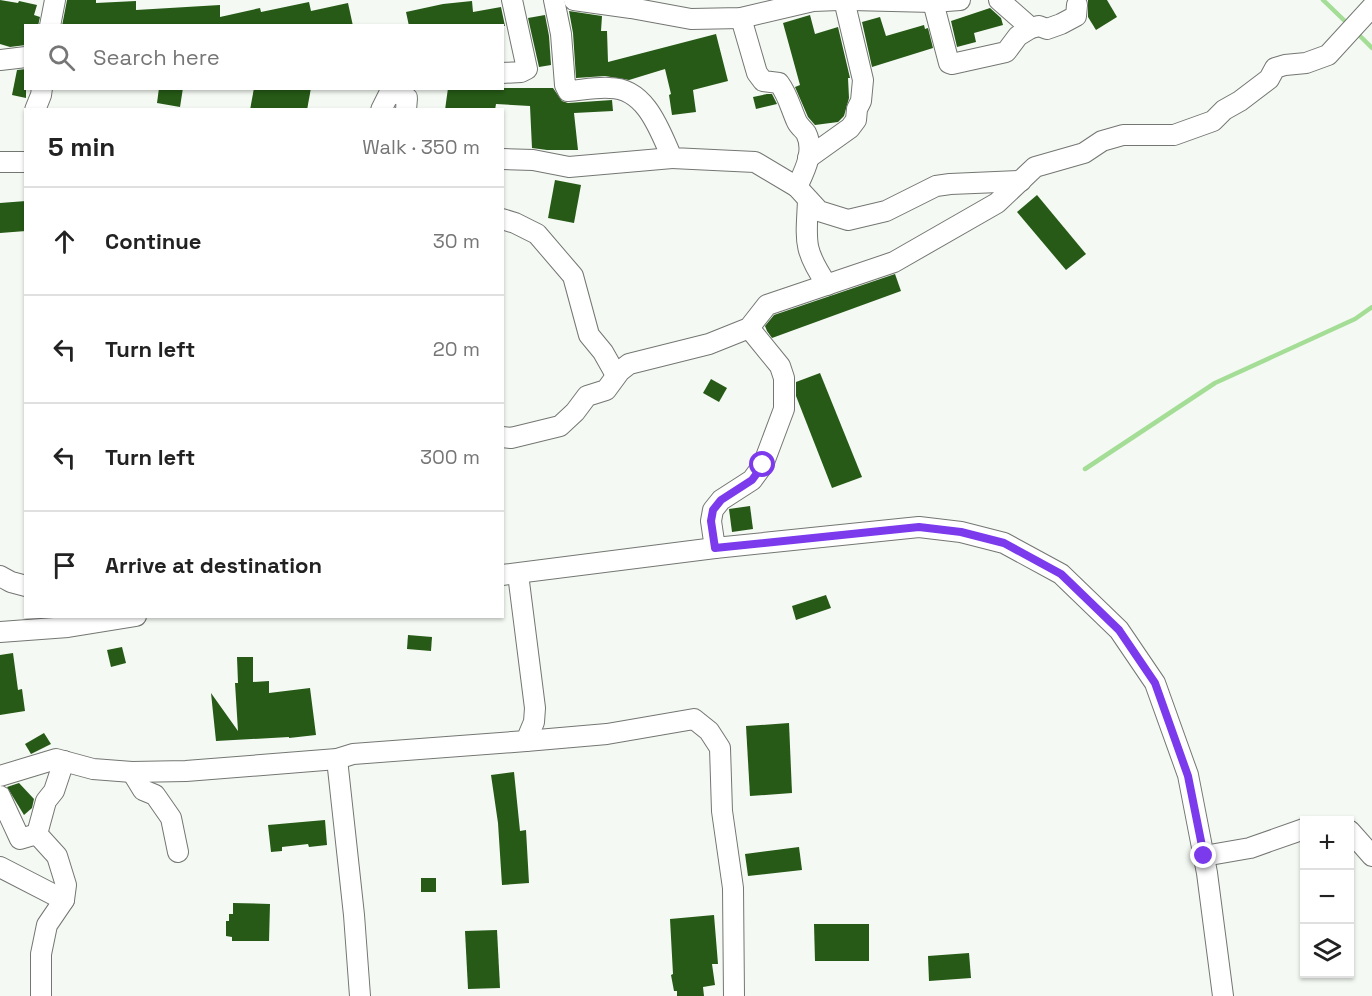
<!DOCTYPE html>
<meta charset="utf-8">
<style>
body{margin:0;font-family:"Space Grotesk",sans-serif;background:#f6f6f6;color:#222}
.controls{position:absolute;right:18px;bottom:18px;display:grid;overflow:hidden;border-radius:0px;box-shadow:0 2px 4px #0004}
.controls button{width:54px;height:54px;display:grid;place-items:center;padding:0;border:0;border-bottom:2px solid #e0e0e0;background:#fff;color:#222;font:30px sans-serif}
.stop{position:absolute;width:18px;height:18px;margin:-14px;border:4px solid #7c3aed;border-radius:50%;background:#fff}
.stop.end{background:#7c3aed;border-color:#fff;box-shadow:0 2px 6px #0008}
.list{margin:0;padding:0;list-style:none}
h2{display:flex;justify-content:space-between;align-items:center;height:78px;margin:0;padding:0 24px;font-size:26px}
h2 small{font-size:20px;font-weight:400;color:#767676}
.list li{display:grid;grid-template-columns:39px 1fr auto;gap:18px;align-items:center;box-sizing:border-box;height:108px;padding:0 24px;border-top:2px solid #e0e0e0}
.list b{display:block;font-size:22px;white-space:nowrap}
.list em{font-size:20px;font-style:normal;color:#767676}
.icon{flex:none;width:33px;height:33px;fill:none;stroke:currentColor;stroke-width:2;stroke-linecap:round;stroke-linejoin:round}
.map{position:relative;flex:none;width:1372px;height:996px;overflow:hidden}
.search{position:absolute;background:#fff;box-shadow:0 2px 4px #0004;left:24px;top:24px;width:480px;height:66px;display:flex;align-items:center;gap:15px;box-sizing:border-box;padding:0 21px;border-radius:0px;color:#767676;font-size:22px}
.panel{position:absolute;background:#fff;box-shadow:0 2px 4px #0004;left:24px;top:108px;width:480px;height:510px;border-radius:0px}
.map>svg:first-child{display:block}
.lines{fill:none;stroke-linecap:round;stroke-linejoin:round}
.stream{stroke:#a4dd95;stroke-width:4.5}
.building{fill:#265a16}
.minor-casing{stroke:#737672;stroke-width:22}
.minor{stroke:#fff;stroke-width:20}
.route{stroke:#7c3aed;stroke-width:8}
</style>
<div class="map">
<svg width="1372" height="996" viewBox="0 0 1372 996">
<rect width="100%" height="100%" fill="#f4f9f3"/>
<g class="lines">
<g class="stream">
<path d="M1323 0 1349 25"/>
<path d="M1355 31 1372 48"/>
<path d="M1085 469 1215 383 1355 319 1372 307"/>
</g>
</g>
<g class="building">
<path d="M0 0 18 3 19 1 37 5 34 15 40 17 38 26H26V45L10 47 0 44Z"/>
<path d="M67 0H96V3L136 1V10L220 5V17L260 8 261 12 309 2 311 11 348 3 353 26H62Z"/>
<path d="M1088 0H1107L1117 17 1096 30 1088 17Z"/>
<path d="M472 1 473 12 501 7 505 26H409L406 12 443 4Z"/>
<path d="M990 8 1001 18 1003 25 974 33 976 42 957 47 951 21Z"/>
<path d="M569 11 602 16 601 31H607L608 62 716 34 728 81 693 90 696 112 672 115 669 95 671 94 665 69 629 80 605 76 576 78 573 33Z"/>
<path d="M545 15 549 36 551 65 539 67 528 18Z"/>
<path d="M810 15 815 34 838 27 850 78H848L849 98 844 116 838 122 815 125 808 117 795 87 800 85 783 23Z"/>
<path d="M880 17 886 36 924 25 925 29 928 28 933 48 872 67 862 22Z"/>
<path d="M26 69V98L12 95 17 70Z"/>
<path d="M159 88H183L180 107 157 103Z"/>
<path d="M254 88H311L307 110H250Z"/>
<path d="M448 88H553L562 101 568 103 612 100 613 111 574 113 578 150H547L532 148 530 106 496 104 495 110H445Z"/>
<path d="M767 94H772L777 104 756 109 753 97Z"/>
<path d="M555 180 581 185 574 223 548 218Z"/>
<path d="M1037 195 1086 254 1066 270 1017 212Z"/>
<path d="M26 201V231L0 233V203Z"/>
<path d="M895 274 901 291 772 338 767 331 765 326 774 315Z"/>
<path d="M820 373 862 477 832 488 796 396V382Z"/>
<path d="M711 379 727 388 719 402 703 393Z"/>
<path d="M750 506 753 529 732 532 729 509Z"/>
<path d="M826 595 831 608 796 620 792 606Z"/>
<path d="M408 635 432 637 431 651 407 649Z"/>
<path d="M122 647 126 663 111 667 107 650Z"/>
<path d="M13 653 18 690 22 689 25 711 0 715V655Z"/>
<path d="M237 657H253V682L269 681V693L310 688 316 735 289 738V737L216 741 211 693 238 731 235 683H238Z"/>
<path d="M789 723 792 793 750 796 746 726Z"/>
<path d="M44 733 51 744 31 754 25 744Z"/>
<path d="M514 772 520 831 526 830 529 883 502 885 498 823 491 775Z"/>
<path d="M19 783 34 799 32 808 24 815 7 787Z"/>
<path d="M325 820 327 845 309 847 308 844 282 847V851L271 852 268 825Z"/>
<path d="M799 847 802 870 748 876 745 854Z"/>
<rect x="421" y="878" width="15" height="14"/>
<path d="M233 903 270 904 269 941H232V937L226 936V921H229V914H233Z"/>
<path d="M714 915 718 964H712L715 985 703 987 704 996H677V991H674L671 975 673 974 670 919Z"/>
<path d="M814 924H869V961H815Z"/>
<path d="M497 930 500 988 468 989 465 931Z"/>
<path d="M969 953 971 978 929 981 928 956Z"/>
</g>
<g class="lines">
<defs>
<g id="minor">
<path d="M554 0 561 34 565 85 568 91C582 90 596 87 610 88 646 88 660 131 672 158L755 162 797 187 819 211 848 220 886 211 936 186 950 184 1021 181"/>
<path d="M574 0 631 8 691 19 741 18 813 1 839 0"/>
<path d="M851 0 933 2 960 0"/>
<path d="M999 0 1031 28"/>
<path d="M933 2 949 63 952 64 1006 52 1018 36 1031 28 1039 26 1047 29 1061 24 1076 16 1077 5"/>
<path d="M741 18 757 73 763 81 779 83C788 95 791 109 797 122 799 126 803 129 806 133 815 151 805 170 797 187"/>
<path d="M50 26 55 0"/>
<path d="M0 60 26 57"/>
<path d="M502 73 521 72 527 69 512 0"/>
<path d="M391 91 407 98 406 110"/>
<path d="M35 110 41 95 42 88"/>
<path d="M381 110 392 88"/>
<path d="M808 158 850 128 856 120 857 109 861 101 863 80 844 0"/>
<path d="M502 159 533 160 569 167 672 158"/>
<path d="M0 162H26"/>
<path d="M808 201C806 242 803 249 827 285"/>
<path d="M502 219 515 223 537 234 573 276 589 335 603 352 616 375"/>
<path d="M502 437 511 438 560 426 575 412 587 396 606 390 620 371 629 364 709 344 749 328 767 305 894 262 997 203 1035 167 1084 153 1102 141 1123 135H1174L1213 121 1224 110 1240 101 1269 79 1275 68 1285 65 1306 63 1328 55 1372 7"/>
<path d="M715 548 711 521 713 510 721 500 752 480 763 465 784 409V378L780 366 749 328"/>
<path d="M502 575 715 548 919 527 961 532 1004 543 1061 574 1119 630 1155 683 1188 775 1207 873 1223 996"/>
<path d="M0 576 11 582 26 586"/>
<path d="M0 632 68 627 136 616"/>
<path d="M526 741 607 734 694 719 709 731 720 748 722 811 733 888 734 996"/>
<path d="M337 759 354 915 360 996"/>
<path d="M132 772 143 790 155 795 171 818 178 852"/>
<path d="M0 776 56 759 93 769 132 772 186 771 337 759 353 754 526 741 534 722 535 708 518 574"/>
<path d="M0 796 20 839 37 834 57 856 66 885 64 900 47 925 41 954V996"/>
<path d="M1350 831 1372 856"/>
<path d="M37 834 46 801 54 791 64 761"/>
<path d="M1204 856 1250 848 1304 829"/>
<path d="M0 867 64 900"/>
</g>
</defs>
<use href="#minor" class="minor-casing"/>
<use href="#minor" class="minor"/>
</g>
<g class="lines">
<path class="route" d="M763 465 752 480 721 500 713 510 711 521 715 548 919 527 961 532 1004 543 1061 574 1119 630 1155 683 1188 776 1204 856"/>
</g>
</svg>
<div class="controls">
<button>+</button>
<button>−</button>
<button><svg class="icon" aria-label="layers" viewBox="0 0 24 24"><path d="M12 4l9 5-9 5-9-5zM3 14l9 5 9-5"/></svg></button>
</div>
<div class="stop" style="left:763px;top:465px"></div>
<div class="stop end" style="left:1204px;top:856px"></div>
<div class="search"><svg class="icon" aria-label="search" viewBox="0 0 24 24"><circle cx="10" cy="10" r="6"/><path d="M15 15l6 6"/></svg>Search here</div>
<section class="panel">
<h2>5 min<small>Walk · 350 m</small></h2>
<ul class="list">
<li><svg class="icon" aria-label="ahead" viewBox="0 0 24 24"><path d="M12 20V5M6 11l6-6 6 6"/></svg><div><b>Continue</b></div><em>30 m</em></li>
<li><svg class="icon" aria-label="left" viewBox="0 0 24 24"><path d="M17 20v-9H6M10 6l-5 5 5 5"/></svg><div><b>Turn left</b></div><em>20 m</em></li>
<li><svg class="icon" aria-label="left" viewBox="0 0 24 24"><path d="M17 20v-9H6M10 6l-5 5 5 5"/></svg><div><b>Turn left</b></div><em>300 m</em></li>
<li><svg class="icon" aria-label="arrive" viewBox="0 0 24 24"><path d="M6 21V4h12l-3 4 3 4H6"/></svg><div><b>Arrive at destination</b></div></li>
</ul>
</section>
</div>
